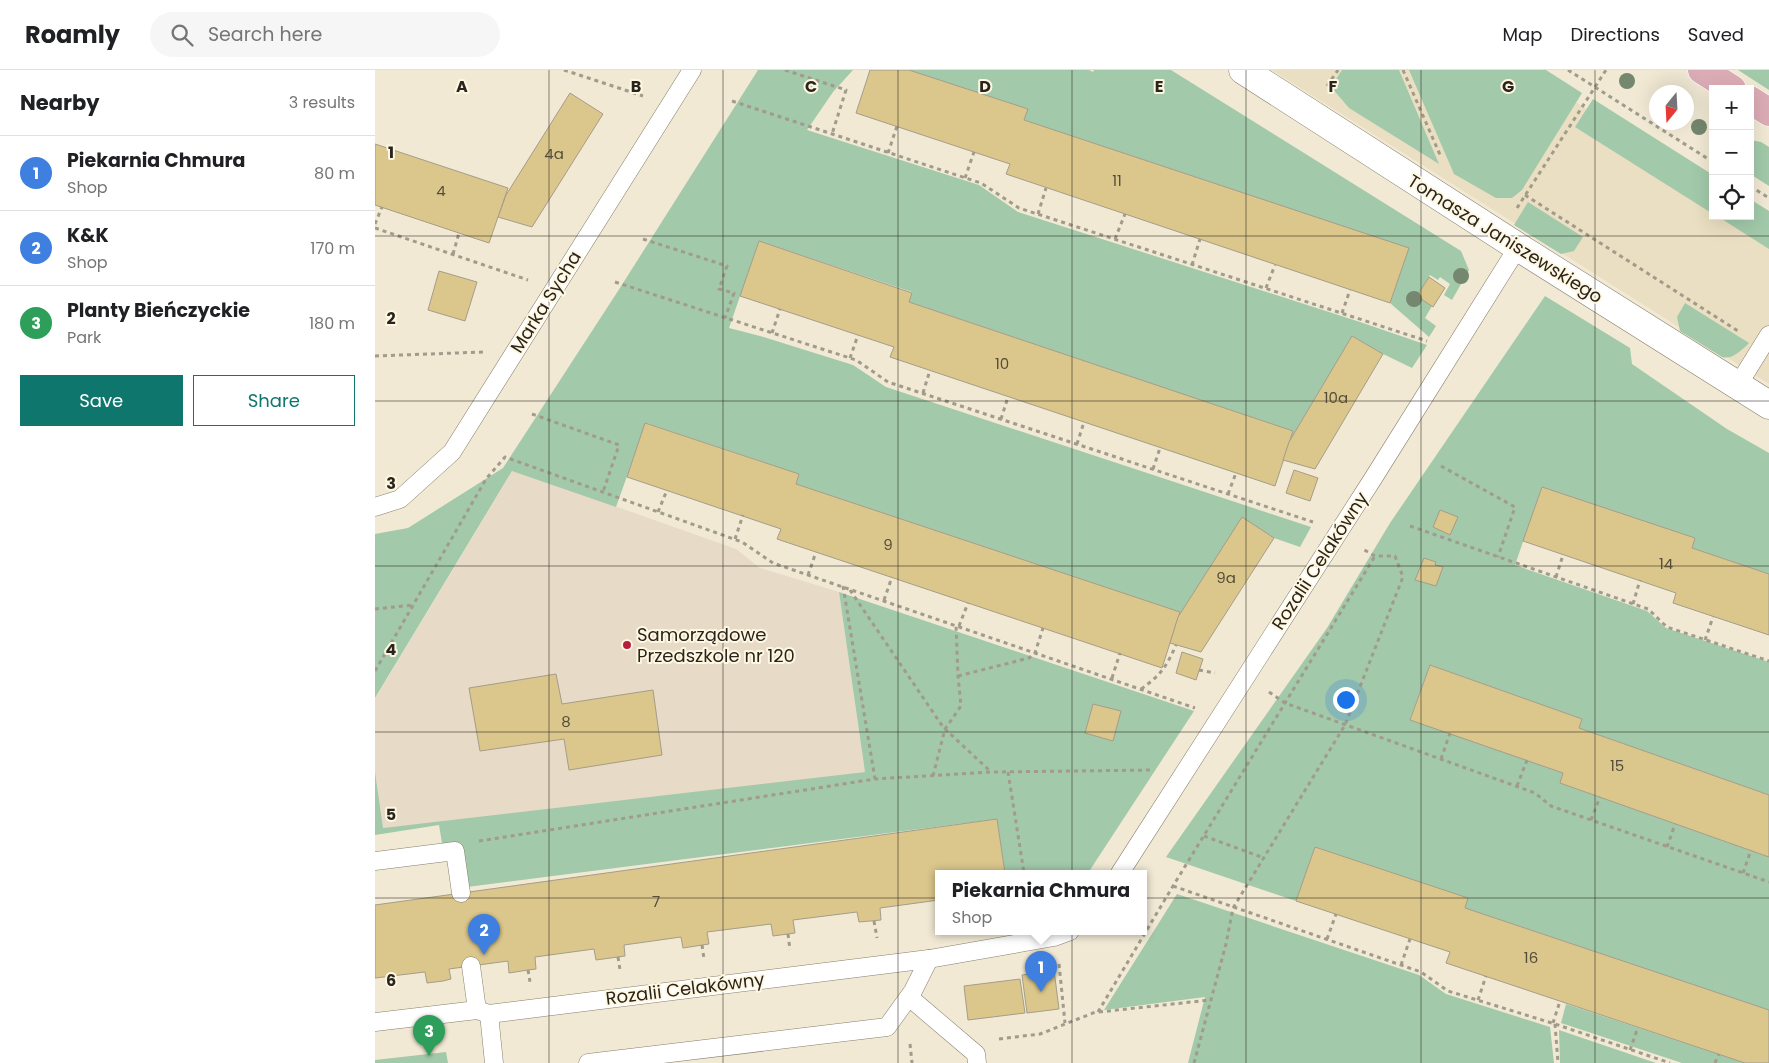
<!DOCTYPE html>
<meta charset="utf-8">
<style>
body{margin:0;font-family:Poppins,sans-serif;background:#f6f6f6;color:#202124}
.controls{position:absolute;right:15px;top:15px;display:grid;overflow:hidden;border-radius:0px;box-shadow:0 5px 20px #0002}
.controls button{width:45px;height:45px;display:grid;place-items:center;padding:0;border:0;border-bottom:1px solid #e0e0e0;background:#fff;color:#202124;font:25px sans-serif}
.compass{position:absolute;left:1274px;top:15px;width:45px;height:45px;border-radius:50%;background:#fff;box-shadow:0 5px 20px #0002;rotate:198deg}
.you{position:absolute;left:970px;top:629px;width:18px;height:18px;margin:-12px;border:4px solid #fff;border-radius:50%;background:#1a73e8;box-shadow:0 0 0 8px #1a73e833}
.badge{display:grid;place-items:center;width:32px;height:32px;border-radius:50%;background:#0f766e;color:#fff;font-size:16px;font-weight:700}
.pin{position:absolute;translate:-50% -41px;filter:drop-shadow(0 1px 2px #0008)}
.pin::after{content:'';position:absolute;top:26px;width:18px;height:15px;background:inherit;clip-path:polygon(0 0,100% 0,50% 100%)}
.popup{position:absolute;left:560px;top:800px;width:212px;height:65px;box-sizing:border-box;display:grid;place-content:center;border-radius:0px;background:#fff;filter:drop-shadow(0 1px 4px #0005);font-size:16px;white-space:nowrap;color:#757577}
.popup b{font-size:19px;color:#202124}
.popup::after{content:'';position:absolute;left:50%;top:100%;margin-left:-10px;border:10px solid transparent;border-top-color:#fff}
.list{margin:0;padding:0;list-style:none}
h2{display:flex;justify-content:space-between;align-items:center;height:65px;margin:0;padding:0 20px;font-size:21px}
h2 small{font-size:16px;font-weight:400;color:#757577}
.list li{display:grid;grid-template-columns:32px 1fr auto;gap:15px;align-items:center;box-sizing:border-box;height:75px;padding:0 20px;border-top:1px solid #e0e0e0}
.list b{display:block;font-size:19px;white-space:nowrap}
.list p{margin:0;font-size:16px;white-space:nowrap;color:#757577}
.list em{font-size:16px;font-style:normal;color:#757577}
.actions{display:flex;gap:10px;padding:15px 20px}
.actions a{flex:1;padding:11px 0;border:1px solid #0f766e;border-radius:0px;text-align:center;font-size:18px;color:#0f766e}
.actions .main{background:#0f766e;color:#fff}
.icon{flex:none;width:28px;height:28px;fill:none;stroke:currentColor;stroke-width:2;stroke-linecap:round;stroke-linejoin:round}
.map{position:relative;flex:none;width:1394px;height:993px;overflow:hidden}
header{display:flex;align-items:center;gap:30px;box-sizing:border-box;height:70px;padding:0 25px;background:#fff;border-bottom:1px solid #e0e0e0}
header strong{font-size:24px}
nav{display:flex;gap:28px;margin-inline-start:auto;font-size:18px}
.search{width:350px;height:45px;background:#f6f6f6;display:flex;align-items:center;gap:12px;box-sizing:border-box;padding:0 18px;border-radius:28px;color:#757577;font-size:19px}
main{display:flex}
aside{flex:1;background:#fff}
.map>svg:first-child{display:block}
.built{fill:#eadfc2}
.education{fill:#e7dac7}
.green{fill:#a2c9aa}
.building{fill:#dbc68c;stroke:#a49d89}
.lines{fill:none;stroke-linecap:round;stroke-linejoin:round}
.service-casing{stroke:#867f6b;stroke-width:19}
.minor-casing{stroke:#867f6b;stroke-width:29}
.primary-casing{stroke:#fff;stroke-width:29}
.path{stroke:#a19b8b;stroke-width:3;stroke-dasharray:4 4;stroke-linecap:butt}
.service{stroke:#fff;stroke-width:18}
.minor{stroke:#fff;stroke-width:28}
.primary{stroke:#dcacb6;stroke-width:28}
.tree{fill:#75876f}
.grid{fill:none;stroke:#28251d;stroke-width:1;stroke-opacity:0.55}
.poi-dot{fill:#b42140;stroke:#fff7e1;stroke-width:2}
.labels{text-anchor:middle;stroke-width:4;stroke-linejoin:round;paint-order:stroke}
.number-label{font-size:15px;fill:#554d39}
.street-label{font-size:18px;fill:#28251d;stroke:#fff7e1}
.poi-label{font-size:18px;fill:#28251d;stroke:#fff7e1;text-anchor:start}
.grid-label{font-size:16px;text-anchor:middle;font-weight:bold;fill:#28251d;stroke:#fff7e1;stroke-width:4;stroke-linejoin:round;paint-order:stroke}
</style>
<header>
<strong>Roamly</strong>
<div class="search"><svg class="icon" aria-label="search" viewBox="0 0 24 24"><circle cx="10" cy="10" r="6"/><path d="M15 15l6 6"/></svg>Search here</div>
<nav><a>Map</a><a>Directions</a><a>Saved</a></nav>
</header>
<main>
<aside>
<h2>Nearby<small>3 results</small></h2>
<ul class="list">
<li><span class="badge" style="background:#3f7fe0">1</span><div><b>Piekarnia Chmura</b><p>Shop</p></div><em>80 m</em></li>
<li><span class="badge" style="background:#3f7fe0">2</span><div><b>K&amp;K</b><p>Shop</p></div><em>170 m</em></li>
<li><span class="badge" style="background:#2e9e5b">3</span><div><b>Planty Bieńczyckie</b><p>Park</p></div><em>180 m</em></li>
</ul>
<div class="actions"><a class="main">Save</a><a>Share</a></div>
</aside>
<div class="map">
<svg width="1394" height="993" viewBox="0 0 1394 993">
<rect width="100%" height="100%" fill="#f1e9d4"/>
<path class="built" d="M897 0H1150L1338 119V146H1375L1394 155V314Z"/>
<path class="education" d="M138 400 361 479 385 498 464 522 490 702 205 738 7 758 0 702V629Z"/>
<g class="green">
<path d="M383 0H478L458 22 432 60 604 115 643 142 985 252 1052 275 1037 298 1008 284 977 266 914 372 918 361 534 232 537 222 384 171 354 258 385 266 478 295 511 317 936 457 925 477 899 468 867 448 803 547 805 542 421 414 424 404 271 353 241 437 137 401 0 628V464L33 458 128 398 243 221Z"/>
<path d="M534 0H714L718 2 719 0H796L1086 181 1094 200 1077 230 1069 225 1075 214 1065 207 1063 210 1055 205 1042 226 1057 236 1050 248 1061 256 1054 267 1015 233 1033 178 649 50 652 39Z"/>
<path d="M967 0H1024L1064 94 974 38 956 17Z"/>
<path d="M1034 0H1171L1207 23 1147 120 1137 128H1121L1079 104Z"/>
<path d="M1363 0H1394V20Z"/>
<path d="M1218 29 1338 105V144L1200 57Z"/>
<path d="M1375 70 1386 72 1394 77V116L1375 104Z"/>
<path d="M1375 129 1394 141V179L1342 146H1375Z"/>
<path d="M1153 132 1208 167 1199 181 1186 184 1139 155Z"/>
<path d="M1170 226 1255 278 1257 294 1352 359 1394 383V504L1317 478 1320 468 1167 417 1140 495 1272 541 1291 558 1394 592V725L1204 658 1207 649 1055 595 1035 649 1188 703 1185 713 1394 787V940L1090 838 1093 828 940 777 921 831 791 787 952 558 1015 453Z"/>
<path d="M1310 233 1374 273C1367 280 1357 290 1347 287L1305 261 1302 247Z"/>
<path d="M464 522 819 641 713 803H641L630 802 622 749 92 817 86 774 68 779 64 755 0 765V702L8 758 490 702Z"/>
<path d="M802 824 1044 905 1071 924 1175 957 1179 993H813L830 927 729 940Z"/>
<path d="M1191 934 1370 993H1307L1186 953Z"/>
<path d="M1184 960 1281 993H1185Z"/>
<path d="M71 982 73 993H0V990Z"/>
</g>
<g class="building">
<path d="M495 0H534L653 39 649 50 1034 178 1015 233 631 104 635 94 481 43Z"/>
<path d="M195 23 228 44 157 157 123 147 131 125Z"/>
<path d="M0 74 133 118 114 173 0 135Z"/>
<path d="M384 171 537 223 534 232 918 361 900 416 515 287 519 277 365 226Z"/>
<path d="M64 201 102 212 90 251 53 240Z"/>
<path d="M1054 207 1070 218 1058 237 1042 226Z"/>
<path d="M977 266 1008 284 940 399 908 390 914 372Z"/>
<path d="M270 353 424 404 421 414 805 542 787 598 402 469 406 459 252 407Z"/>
<path d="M919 400 943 408 935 431 911 423Z"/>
<path d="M1167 417 1320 468 1317 478 1394 504V565L1298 533 1301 523 1148 471Z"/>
<path d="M1065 440 1083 447 1075 465 1058 457Z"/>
<path d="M867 447 899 468 826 582 795 573 803 547Z"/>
<path d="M1049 488 1061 492 1060 495 1068 497 1061 516 1040 510Z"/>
<path d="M807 582 828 589 821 610 801 603Z"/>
<path d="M1055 595 1207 649 1204 658 1394 725V787L1185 713 1188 703 1035 650Z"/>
<path d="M181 604 187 634 278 620 287 685 194 700 189 669 105 681 94 618Z"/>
<path d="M718 634 746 641 738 671 710 663Z"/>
<path d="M622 749 630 803H564V830L505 838 506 850 484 852 482 842 418 850 420 863 398 866 396 854 332 862 334 874 308 878 306 867 249 875 250 886 221 890 219 879 160 887 161 899 153 900 134 903 133 891 74 899 76 909 68 911 52 913 50 902 0 908V835Z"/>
<path d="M940 777 1093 828 1090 838 1394 940V993H1370L1071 893 1075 882 921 831Z"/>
<path d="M679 900 684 939 652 943 647 905Z"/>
<path d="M645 909 650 943 593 950 589 916Z"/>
</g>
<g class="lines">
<defs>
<g id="service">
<path d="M1363 315 1394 265"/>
<path d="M0 437 25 429 77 382 317 0"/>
<path d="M0 791 80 781 86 823"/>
<path d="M745 803 999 407 1143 177"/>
<path d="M96 896 102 940"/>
<path d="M534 927 601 984 602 993"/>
<path d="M0 952 102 940 114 944"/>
<path d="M119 993 114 944 554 889 679 867 695 861"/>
<path d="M213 993 512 957 538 921 554 889"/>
</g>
<path id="minor" d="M868 0 1143 177 1394 335"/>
<g id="primary">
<path d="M1327 0 1357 19"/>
<path d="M1375 30 1394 42"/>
</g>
</defs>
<use href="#service" class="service-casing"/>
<use href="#minor" class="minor-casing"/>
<use href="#primary" class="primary-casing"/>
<g class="path">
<path d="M189 0 268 26"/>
<path d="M410 0 471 20 457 64"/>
<path d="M1028 0 1066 87"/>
<path d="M1193 0 1338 92"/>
<path d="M952 16 963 0"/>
<path d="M357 31 606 113 644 138 1052 271"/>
<path d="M513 83 522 56"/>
<path d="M590 108 599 82"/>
<path d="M1375 116 1394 128"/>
<path d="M1150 125 1363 261"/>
<path d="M1142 138 1231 0"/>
<path d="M663 144 671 118"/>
<path d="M0 154 7 137"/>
<path d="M0 158 153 210"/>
<path d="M268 169 352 196 344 219 359 223 350 248"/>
<path d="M740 169 750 144"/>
<path d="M78 184 84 163"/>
<path d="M817 195 825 169"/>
<path d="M240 212 481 290 513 312 938 452"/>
<path d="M891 218 900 195"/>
<path d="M967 243 975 220"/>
<path d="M397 263 405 239"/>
<path d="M0 286 108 282"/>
<path d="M475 288 483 265"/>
<path d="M548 323 555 300"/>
<path d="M157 344 244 375 228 422"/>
<path d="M626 349 633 327"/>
<path d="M702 374 709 352"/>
<path d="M1066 396 1140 437 1123 487"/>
<path d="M778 399 785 378"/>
<path d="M853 424 861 403"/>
<path d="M283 442 292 420"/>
<path d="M1035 456 1273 539 1292 557 1394 591"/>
<path d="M360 469 368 445"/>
<path d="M433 505 441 482"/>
<path d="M1181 507 1188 485"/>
<path d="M468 516 500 709"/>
<path d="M475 520 568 657 616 702"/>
<path d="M509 530 517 507"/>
<path d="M1258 534 1265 510"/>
<path d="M0 539 38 535"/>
<path d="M584 556 593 533"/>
<path d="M1330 570 1338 547"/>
<path d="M824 600 840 603"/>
<path d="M0 601 111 409 130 387 367 472 398 493 820 638"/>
<path d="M583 606 654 588 660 583 668 558"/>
<path d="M737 608 745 583"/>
<path d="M766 619C785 606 792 596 801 575"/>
<path d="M894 622 910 633 1160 723 1176 736 1394 812"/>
<path d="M1066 689 1075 663"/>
<path d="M633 702 649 803"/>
<path d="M558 706 570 659 586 636 583 606 581 555"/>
<path d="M1142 716 1152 690"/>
<path d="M1216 750 1225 727"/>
<path d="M829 766 889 788"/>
<path d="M104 771 500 709 617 702 778 700"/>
<path d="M1292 777 1300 754"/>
<path d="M1368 803 1376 780"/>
<path d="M798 816 1046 902 1073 921 1180 954 1295 993"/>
<path d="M499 851 502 868"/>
<path d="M413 864 415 880"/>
<path d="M952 869 961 844"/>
<path d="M327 875 329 889"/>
<path d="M243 887 245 900"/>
<path d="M684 894 690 953"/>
<path d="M1026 895 1035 869"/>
<path d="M153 900 155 912"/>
<path d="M1103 930 1111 906"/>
<path d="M723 942 798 816 1000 486"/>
<path d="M724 942 835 930"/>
<path d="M1178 953 1185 931"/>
<path d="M1180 954 1183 993"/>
<path d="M624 969 665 964 723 941"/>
<path d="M535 974 537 993"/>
<path d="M1255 980 1263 957"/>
<path d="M819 993 851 874 858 838 970 655 1028 507 1020 486H1000L986 478"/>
<path d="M1340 993 1344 984"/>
</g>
<use href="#service" class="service"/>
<use href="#minor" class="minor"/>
<use href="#primary" class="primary"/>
</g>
<g class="tree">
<circle cx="1252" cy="11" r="8"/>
<circle cx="1324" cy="57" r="8"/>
<circle cx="1086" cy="206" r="8"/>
<circle cx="1039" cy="229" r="8"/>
</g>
<path class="grid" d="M174 0V993M348 0V993M523 0V993M697 0V993M871 0V993M1046 0V993M1220 0V993M0 166H1394M0 331H1394M0 496H1394M0 662H1394M0 828H1394"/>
<circle class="poi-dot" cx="252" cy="575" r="5"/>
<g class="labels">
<g class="number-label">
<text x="179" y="89">4a</text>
<text x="742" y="116">11</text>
<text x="66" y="126">4</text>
<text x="627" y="299">10</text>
<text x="961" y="333">10a</text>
<text x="513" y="480">9</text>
<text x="1291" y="499">14</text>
<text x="851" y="513">9a</text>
<text x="191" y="657">8</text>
<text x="1242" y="701">15</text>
<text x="281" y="837">7</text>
<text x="1156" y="893">16</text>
</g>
<g class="street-label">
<text transform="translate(1130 169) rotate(32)" y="6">Tomasza Janiszewskiego</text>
<text transform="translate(171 232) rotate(-58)" y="6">Marka Sycha</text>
<text transform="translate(945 491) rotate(-57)" y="6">Rozalii Celakówny</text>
<text transform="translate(310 919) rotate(-7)" y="6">Rozalii Celakówny</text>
</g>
<g class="poi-label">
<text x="262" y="571">Samorządowe<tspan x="262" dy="21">Przedszkole nr 120</tspan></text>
</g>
</g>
<g class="grid-label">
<text x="87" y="22">A</text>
<text x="261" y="22">B</text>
<text x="436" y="22">C</text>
<text x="610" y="22">D</text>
<text x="784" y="22">E</text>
<text x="958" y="22">F</text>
<text x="1133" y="22">G</text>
<text x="16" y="88">1</text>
<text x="16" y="254">2</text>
<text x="16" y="419">3</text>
<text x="16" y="585">4</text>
<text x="16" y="750">5</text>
<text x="16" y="916">6</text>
</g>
</svg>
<div class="controls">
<button>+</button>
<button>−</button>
<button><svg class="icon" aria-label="locate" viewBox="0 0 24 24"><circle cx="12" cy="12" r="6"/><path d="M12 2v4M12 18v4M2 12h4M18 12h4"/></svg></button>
</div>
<svg class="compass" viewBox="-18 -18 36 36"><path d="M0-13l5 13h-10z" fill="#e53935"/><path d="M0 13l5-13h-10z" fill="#757577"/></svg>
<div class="you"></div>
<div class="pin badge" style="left:666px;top:922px;background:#3f7fe0">1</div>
<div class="popup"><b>Piekarnia Chmura</b>Shop</div>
<div class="pin badge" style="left:109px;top:885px;background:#3f7fe0">2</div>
<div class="pin badge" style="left:54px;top:986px;background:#2e9e5b">3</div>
</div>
</main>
